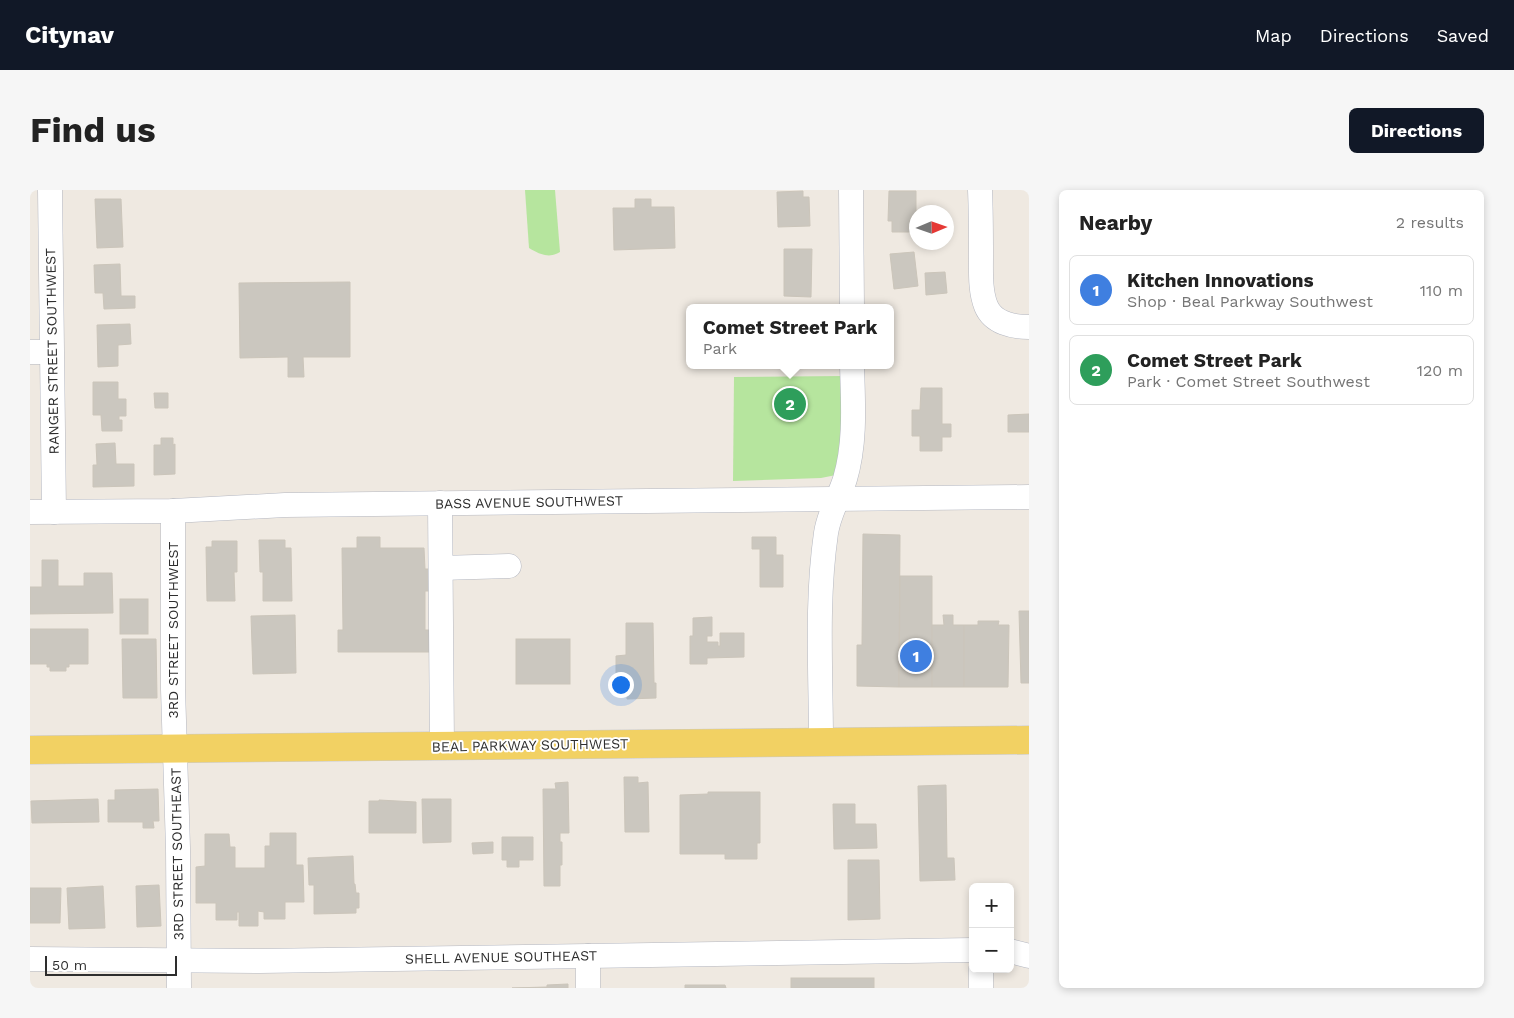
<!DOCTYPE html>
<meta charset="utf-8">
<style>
body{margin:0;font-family:"Work Sans",sans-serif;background:#f6f6f6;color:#222}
.controls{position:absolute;right:15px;bottom:15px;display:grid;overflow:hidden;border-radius:8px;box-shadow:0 2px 8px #0003}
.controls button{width:45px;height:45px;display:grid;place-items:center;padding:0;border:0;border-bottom:1px solid #e0e0e0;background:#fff;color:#222;font:25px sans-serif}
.compass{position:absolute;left:879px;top:15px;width:45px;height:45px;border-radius:50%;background:#fff;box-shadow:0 2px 8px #0003;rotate:88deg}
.scale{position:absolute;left:15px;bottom:12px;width:132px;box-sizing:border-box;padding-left:5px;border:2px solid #2e2e2e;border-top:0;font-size:14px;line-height:18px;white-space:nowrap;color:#2e2e2e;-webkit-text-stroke:4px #fff;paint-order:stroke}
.you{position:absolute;left:590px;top:494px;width:18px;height:18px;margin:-12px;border:4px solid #fff;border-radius:50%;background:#1a73e8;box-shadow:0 0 0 8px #1a73e833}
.badge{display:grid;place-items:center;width:32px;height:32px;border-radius:50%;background:#111827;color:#fff;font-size:16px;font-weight:700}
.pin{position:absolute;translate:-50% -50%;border:2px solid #fff;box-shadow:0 1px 5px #0006}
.popup{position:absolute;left:656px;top:114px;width:208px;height:65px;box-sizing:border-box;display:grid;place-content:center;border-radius:8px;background:#fff;filter:drop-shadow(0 1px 4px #0005);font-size:16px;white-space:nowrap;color:#767676}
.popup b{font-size:19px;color:#222}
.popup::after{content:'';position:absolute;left:50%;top:100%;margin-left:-10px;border:10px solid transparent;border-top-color:#fff}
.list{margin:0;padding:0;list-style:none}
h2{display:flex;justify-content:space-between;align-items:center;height:65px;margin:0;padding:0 20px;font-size:21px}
h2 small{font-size:16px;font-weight:400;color:#767676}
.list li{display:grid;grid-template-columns:32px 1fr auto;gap:15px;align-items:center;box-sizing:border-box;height:70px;margin:0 10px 10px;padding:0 10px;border:1px solid #e0e0e0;border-radius:8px}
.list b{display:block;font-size:19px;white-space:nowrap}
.list p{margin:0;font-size:16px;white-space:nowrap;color:#767676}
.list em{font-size:16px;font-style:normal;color:#767676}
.map{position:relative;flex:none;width:999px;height:798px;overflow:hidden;border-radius:8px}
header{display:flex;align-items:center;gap:30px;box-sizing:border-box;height:70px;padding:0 25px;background:#111827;color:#fff}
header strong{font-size:24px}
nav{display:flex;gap:28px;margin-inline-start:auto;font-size:18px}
.intro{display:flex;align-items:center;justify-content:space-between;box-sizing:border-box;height:120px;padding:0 30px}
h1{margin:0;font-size:35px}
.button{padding:12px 22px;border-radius:8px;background:#111827;color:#fff;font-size:18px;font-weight:700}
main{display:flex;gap:30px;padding:0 30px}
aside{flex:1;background:#fff;border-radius:8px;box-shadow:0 2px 8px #0003}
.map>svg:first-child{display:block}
.green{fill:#b6e59e}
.building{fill:#cbc7bf;stroke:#cbc5ba}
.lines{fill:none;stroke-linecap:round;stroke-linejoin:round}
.minor-casing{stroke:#b4b7c1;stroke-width:25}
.major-casing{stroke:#c9c9c9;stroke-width:29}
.minor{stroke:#fff;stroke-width:24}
.major{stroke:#f2d163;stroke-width:28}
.labels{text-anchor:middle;stroke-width:4;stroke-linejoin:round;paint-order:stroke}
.street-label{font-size:14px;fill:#2e2e2e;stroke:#fff}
</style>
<header>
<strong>Citynav</strong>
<nav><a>Map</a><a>Directions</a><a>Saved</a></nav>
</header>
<div class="intro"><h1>Find us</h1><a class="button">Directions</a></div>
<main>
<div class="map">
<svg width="999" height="798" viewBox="0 0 999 798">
<rect width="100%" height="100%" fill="#efe9e1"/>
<g class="green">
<path d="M495 0H525L530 62C519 69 509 64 499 58Z"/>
<path d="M815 186V241L806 285 791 288 703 291 704 187Z"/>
</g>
<g class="building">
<path d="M773 1V7H779L780 36 748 37 747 2Z"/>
<path d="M859 1H886V42H862V31H858Z"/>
<path d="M65 9H91L93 57 67 58Z"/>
<path d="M605 9H621V17H644L645 58 584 60 583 18H605Z"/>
<path d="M754 59H782L781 107 754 106Z"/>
<path d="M884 62 888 96 864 99 860 64Z"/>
<path d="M90 74 91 106H105V118L74 119 73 103H65L64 75Z"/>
<path d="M915 82 917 103 896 105 895 83Z"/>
<path d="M320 92V167H273L274 187H258V167L210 168 209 93Z"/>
<path d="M100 134 101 154 88 155V176L68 177 67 135Z"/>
<path d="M63 192H88V209H96V226H89V230H92V241H72L71 225H63Z"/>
<path d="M891 198H912V234H921V247H912V261H890V246H882V220H890Z"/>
<path d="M124 203H138V218H125Z"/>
<path d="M999 224V242H978V225Z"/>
<path d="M131 248H143V255L145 254V284L124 285V255H131Z"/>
<path d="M85 253 86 274H104V296L63 297V275H67L66 254Z"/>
<path d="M833 344 870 345 869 497 827 496V455H832Z"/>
<path d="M327 347H350V358H394L395 379H403V401H395V440H399V462H308V440H313L312 358H327Z"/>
<path d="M722 347H746V365H753V397H730V359H722Z"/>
<path d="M229 350H255V358H261L262 411H233V382H230Z"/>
<path d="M182 351H207V382H204L205 411H177L176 357H182Z"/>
<path d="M12 370H28V396H54V383H82L83 423 0 424V397H12Z"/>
<path d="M870 386H902V497H869Z"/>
<rect x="90" y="409" width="28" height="35"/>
<path d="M989 421H999V493H991Z"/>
<path d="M265 425 266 483 223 484 221 426Z"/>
<path d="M913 425H923V435H934V497H902V435H914Z"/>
<path d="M682 427V446H677V452H688V456H690V443H714V467L677 468V474H660V446H663V428Z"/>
<path d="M948 431H969L968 435H979L978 497H934V435H948Z"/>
<path d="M596 433H623L624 493H626V508L597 509V494H586V466L596 465Z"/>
<path d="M0 439H58V474H39V477H36V481H20V477H17V474H0Z"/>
<path d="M92 449H126L127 508H93Z"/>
<rect x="486" y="449" width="54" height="45"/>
<path d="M594 587H608V593L618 592 619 642H595Z"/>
<path d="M538 592 539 643H530V652H532V675H530V696H514L513 599H526L525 593Z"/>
<path d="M916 595 917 668H924L925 690 890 691 888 596Z"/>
<path d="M128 599 129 631H123L124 638H113V632H78V610H85V600Z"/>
<path d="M678 602H730V653H727V669H695V664H650V605L678 604Z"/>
<path d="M68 609 69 632 2 633 1 611Z"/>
<path d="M392 609H421V652L393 653Z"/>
<path d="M349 610 386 612V643H339V611H349Z"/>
<path d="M803 614H825V634H846L847 658 804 659Z"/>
<path d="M240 643H266V675H273L274 712H255V729H234V722L228 721V736H209V722H207V730H186V713H166V677L175 676V644H199L200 657H205V678H235V656H240Z"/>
<path d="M472 647H503V670H489V677H477V670H472Z"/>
<path d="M463 652V663L443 664 442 653Z"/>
<path d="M323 666 324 694H325L326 703H329V718H326V723L284 724V695H279L278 668Z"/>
<path d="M818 670H849L850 729 818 730Z"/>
<path d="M129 695 131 736 107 737 106 696Z"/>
<path d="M73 696 75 738 39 739 37 698Z"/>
<path d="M0 698H31L30 733H0Z"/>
<rect x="761" y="788" width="83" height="10"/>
<path d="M538 794V798H482L517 797V795Z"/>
<path d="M655 795H695L696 798H655Z"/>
</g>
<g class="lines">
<defs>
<g id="minor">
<path d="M20 0 24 322"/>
<path d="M821 0 822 118"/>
<path d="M950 0C951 22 951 44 951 66 951 82 950 101 956 116 963 133 983 137 999 137"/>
<path d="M0 162H21"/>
<path d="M410 313 412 556"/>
<path d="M143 321V499L148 658 149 798"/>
<path d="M0 322 143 321 255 315 999 307"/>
<path d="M411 378 479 376"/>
<path d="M791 553C791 483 786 412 796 343 799 323 809 308 815 289 826 252 823 213 822 175"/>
<path d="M980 761 999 766"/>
<path d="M558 766V798"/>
<path d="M0 769 230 771 943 760"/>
<path d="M951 779V798"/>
</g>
<path id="major" d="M0 560 999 550"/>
</defs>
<use href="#minor" class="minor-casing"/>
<use href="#major" class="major-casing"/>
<use href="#minor" class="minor"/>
<use href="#major" class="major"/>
</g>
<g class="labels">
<g class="street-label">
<text transform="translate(22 161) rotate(-91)" y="5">RANGER STREET SOUTHWEST</text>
<text transform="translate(499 312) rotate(-1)" y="5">BASS AVENUE SOUTHWEST</text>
<text transform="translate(143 440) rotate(-90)" y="5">3RD STREET SOUTHWEST</text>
<text transform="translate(500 555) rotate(-1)" y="5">BEAL PARKWAY SOUTHWEST</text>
<text transform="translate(147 664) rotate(-91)" y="5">3RD STREET SOUTHEAST</text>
<text transform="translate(471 767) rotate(-1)" y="5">SHELL AVENUE SOUTHEAST</text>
</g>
</g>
</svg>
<div class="controls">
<button>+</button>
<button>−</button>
</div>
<svg class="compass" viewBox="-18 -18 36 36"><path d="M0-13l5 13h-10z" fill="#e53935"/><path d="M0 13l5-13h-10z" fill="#767676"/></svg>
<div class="scale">50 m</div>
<div class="you"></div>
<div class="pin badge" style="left:886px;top:466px;background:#3f7fe0">1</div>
<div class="pin badge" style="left:760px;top:214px;background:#2e9e5b">2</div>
<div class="popup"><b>Comet Street Park</b>Park</div>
</div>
<aside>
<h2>Nearby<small>2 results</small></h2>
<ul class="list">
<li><span class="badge" style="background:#3f7fe0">1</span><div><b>Kitchen Innovations</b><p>Shop · Beal Parkway Southwest</p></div><em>110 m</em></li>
<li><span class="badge" style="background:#2e9e5b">2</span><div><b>Comet Street Park</b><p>Park · Comet Street Southwest</p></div><em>120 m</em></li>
</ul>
</aside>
</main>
